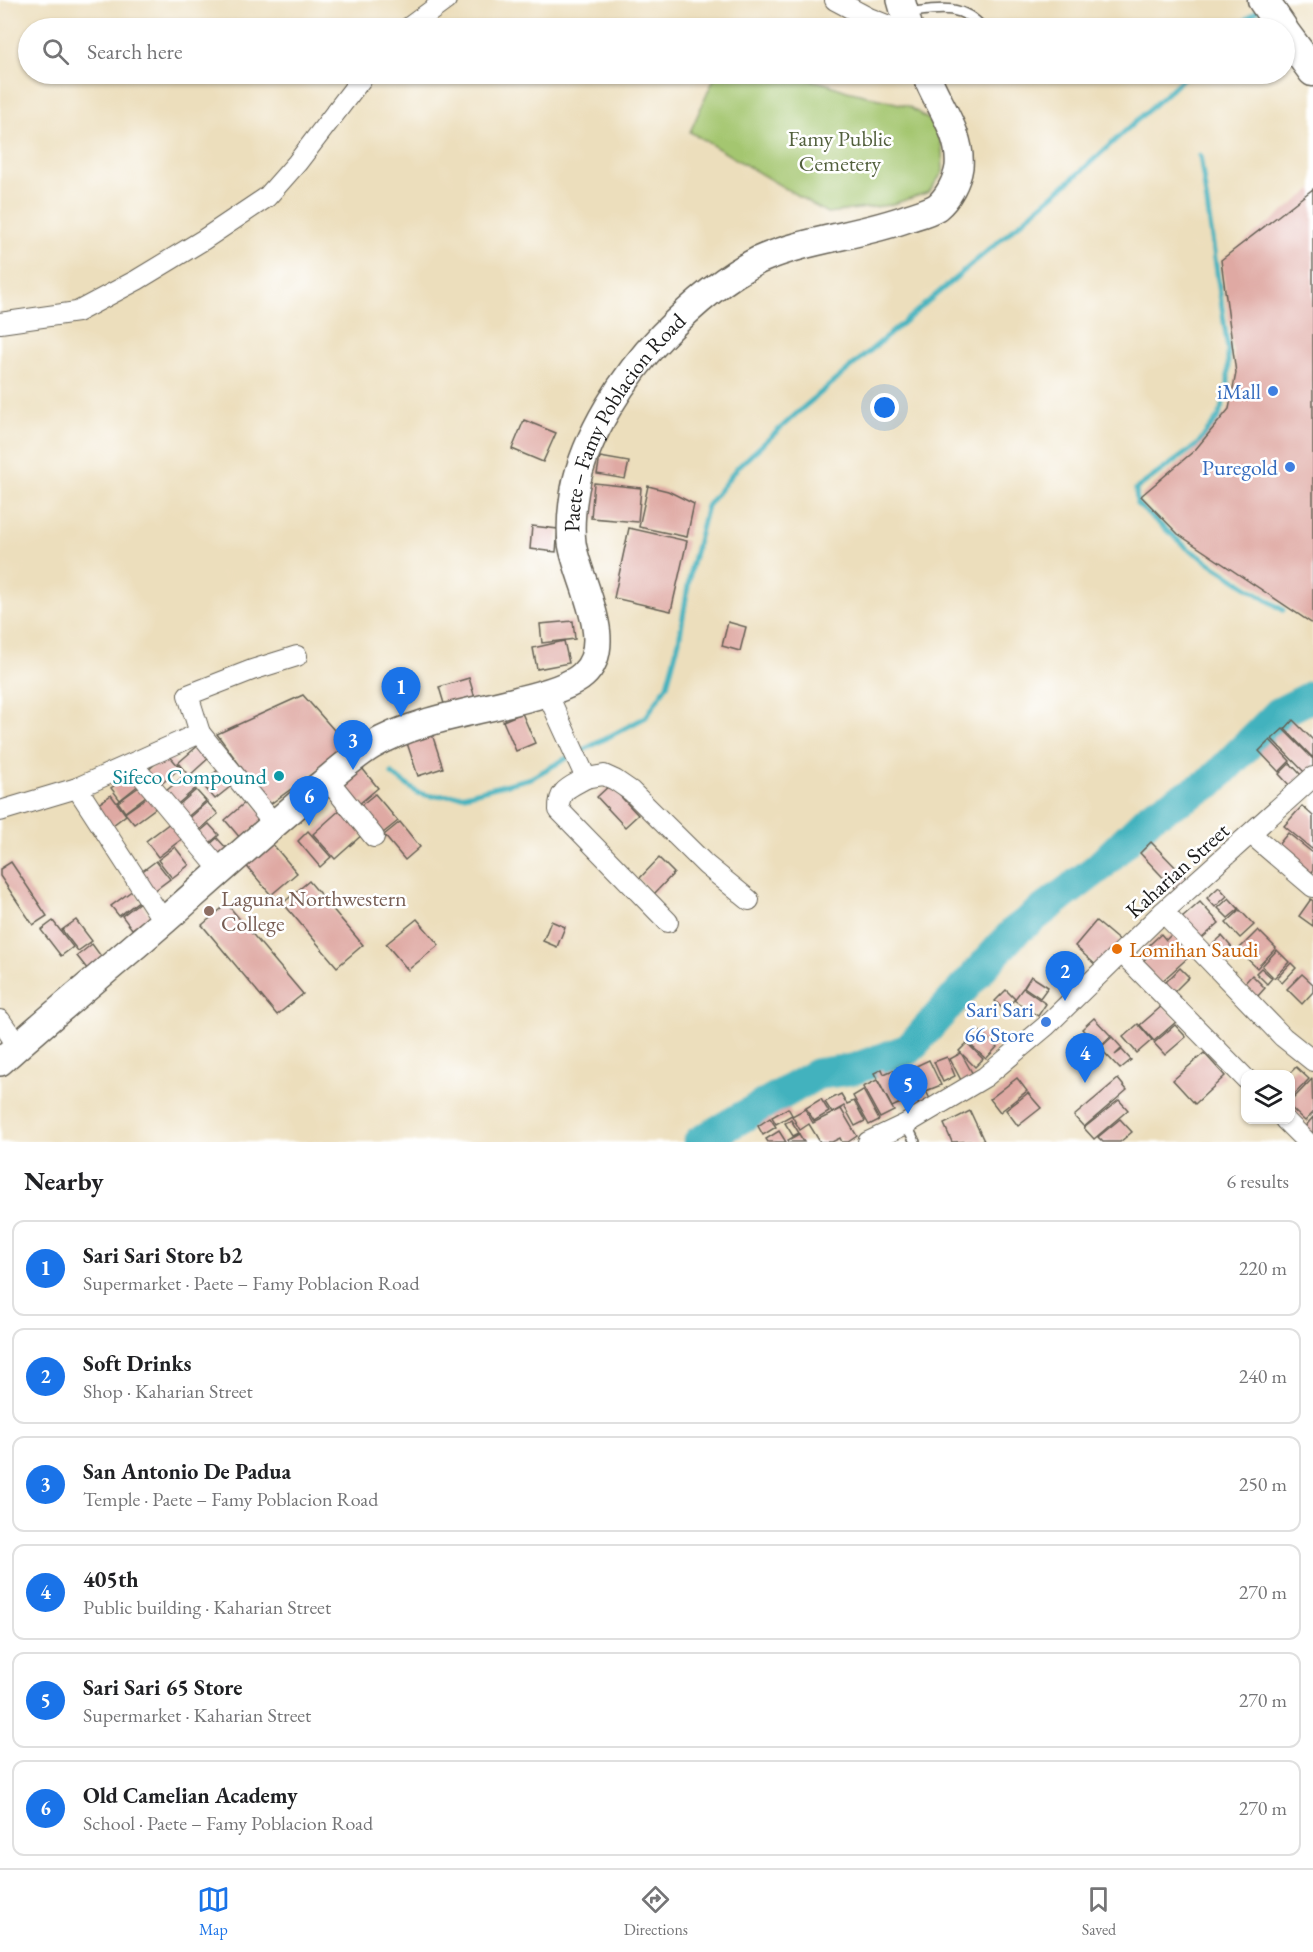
<!DOCTYPE html>
<meta charset="utf-8">
<style>
body{margin:0;font-family:"EB Garamond",serif;background:#f2f2f2;color:#202124}
.controls{position:absolute;right:18px;bottom:18px;display:grid;overflow:hidden;border-radius:12px;box-shadow:0 2px 4px #0004}
.controls button{width:54px;height:54px;display:grid;place-items:center;padding:0;border:0;border-bottom:2px solid #e0e0e0;background:#fff;color:#202124;font:30px sans-serif}
.you{position:absolute;left:885px;top:408px;width:21px;height:21px;margin:-15px;border:4px solid #fff;border-radius:50%;background:#1a73e8;box-shadow:0 0 0 9px #1a73e833}
.badge{display:grid;place-items:center;width:39px;height:39px;border-radius:50%;background:#1a73e8;color:#fff;font-size:20px;font-weight:700}
.pin{position:absolute;translate:-50% -50px;filter:drop-shadow(0 2px 3px #0008)}
.pin::after{content:'';position:absolute;top:32px;width:21px;height:18px;background:inherit;clip-path:polygon(0 0,100% 0,50% 100%)}
.list{margin:0;padding:0;list-style:none}
h2{display:flex;justify-content:space-between;align-items:center;height:78px;margin:0;padding:0 24px;font-size:26px}
h2 small{font-size:20px;font-weight:400;color:#757577}
.list li{display:grid;grid-template-columns:39px 1fr auto;gap:18px;align-items:center;box-sizing:border-box;height:96px;margin:0 12px 12px;padding:0 12px;border:2px solid #e0e0e0;border-radius:12px}
.list b{display:block;font-size:22px;white-space:nowrap}
.list p{margin:0;font-size:20px;white-space:nowrap;color:#757577}
.list em{font-size:20px;font-style:normal;color:#757577}
.icon{flex:none;width:33px;height:33px;fill:none;stroke:currentColor;stroke-width:2;stroke-linecap:round;stroke-linejoin:round}
.map{position:relative;flex:none;width:1313px;height:1142px;overflow:hidden}
.search{position:absolute;background:#fff;box-shadow:0 2px 4px #0004;left:18px;right:18px;top:18px;height:66px;display:flex;align-items:center;gap:15px;box-sizing:border-box;padding:0 21px;border-radius:33px;color:#757577;font-size:22px}
.sheet{height:726px;background:#fff}
nav{display:flex;justify-content:space-around;align-items:center;box-sizing:border-box;height:84px;border-top:2px solid #e0e0e0;background:#fff;font-size:16px;color:#757577}
nav a{display:grid;justify-items:center;gap:3px}
nav .on{color:#1a73e8}
.map>svg:first-child{display:block}
.green{fill:#a4c66f;stroke:#607146;stroke-width:1.5}
.lines{fill:none;stroke-linecap:round;stroke-linejoin:round}
.stream{stroke:#43b2be;stroke-width:5}
.river{stroke:#43b2be;stroke-width:32}
.building{fill:#dfa9a3}
.lane-casing{stroke:#656054;stroke-width:12}
.street-casing{stroke:#656054;stroke-width:22}
.secondary-casing{stroke:#656054;stroke-width:30}
.primary-casing{stroke:#656054;stroke-width:33}
.lane{stroke:#fff;stroke-width:9}
.street{stroke:#fff;stroke-width:20}
.secondary{stroke:#fff;stroke-width:27}
.primary{stroke:#fff;stroke-width:30}
.shop-dot{fill:#3f7fe0;stroke:#fff;stroke-width:2}
.culture-dot{fill:#0f9aa8;stroke:#fff;stroke-width:2}
.education-dot{fill:#8d6e63;stroke:#fff;stroke-width:2}
.food-dot{fill:#e8710a;stroke:#fff;stroke-width:2}
.labels{text-anchor:middle;stroke-width:5;stroke-linejoin:round;paint-order:stroke}
.park-label{font-size:22px;fill:#52603d;stroke:#fff}
.shop-label{font-size:22px;fill:#366cbe;stroke:#fff;text-anchor:end}
.street-label{font-size:22px;fill:#1c1c1c;stroke:#fff}
.culture-label{font-size:22px;fill:#0d838f;stroke:#fff;text-anchor:end}
.education-label{font-size:22px;fill:#785e54;stroke:#fff;text-anchor:start}
.food-label{font-size:22px;fill:#c56008;stroke:#fff;text-anchor:start}
</style>
<div class="map">
<svg width="1313" height="1142" viewBox="0 0 1313 1142">
<rect width="100%" height="100%" fill="#fff"/>
<filter id="ink" filterUnits="userSpaceOnUse"><feTurbulence type="fractalNoise" baseFrequency=".0167" numOctaves="2"/><feDisplacementMap in="SourceGraphic" scale="12" xChannelSelector="R" yChannelSelector="G"/><feConvolveMatrix kernelMatrix="1 2 1 2 8 2 1 2 1" color-interpolation-filters="sRGB"/></filter>
<filter id="wash" filterUnits="userSpaceOnUse"><feTurbulence type="fractalNoise" baseFrequency=".008" numOctaves="4" result="noise"/><feDisplacementMap in="SourceGraphic" scale="24" xChannelSelector="R" yChannelSelector="G"/><feGaussianBlur stdDeviation="1.35" result="paint"/><feColorMatrix in="noise" values="0 0 0 0 0 0 0 0 0 0 0 0 0 0 0 0 0 1.4 0 .05"/><feComposite in="paint" operator="in"/></filter>
<g filter="url(#wash)">
<rect width="100%" height="100%" fill="#ecdebc"/>
<path class="green" d="M716 74H756L798 77 824 83 847 91 908 106 937 125 942 148 943 172 929 192 890 205 827 213 690 132Z"/>
<g class="lines">
<g class="stream">
<path d="M1237 28 1258 10"/>
<path d="M1200 155 1228 349V385L1219 416 1197 445 1136 489 1137 504 1187 548 1283 610"/>
<path d="M578 753 646 717 667 685 679 641 691 568 707 506 738 467 797 413 1079 173 1188 74"/>
<path d="M392 774 418 793 431 796 465 795 531 778 567 758"/>
</g>
<path class="river" d="M699 1142 817 1074 854 1069 909 1049 1014 932 1098 868 1152 815 1210 783 1279 713 1313 696"/>
</g>
<g id="blocks">
<g class="building">
<path d="M1313 189V624L1178 534 1141 496 1195 450 1229 409 1236 373 1221 260Z"/>
<path d="M524 420 556 433 543 462 512 449Z"/>
<path d="M600 457 629 462 625 479 597 474Z"/>
<path d="M594 483 641 488 638 522 591 518Z"/>
<path d="M648 486 668 491 694 504 687 537 639 527Z"/>
<path d="M532 526 558 529 556 552 530 549Z"/>
<path d="M629 528 687 541 671 611 614 598Z"/>
<path d="M573 621 575 639 542 643 540 624Z"/>
<path d="M728 622 746 627 740 651 722 646Z"/>
<path d="M564 641 569 663 537 669 533 648Z"/>
<path d="M469 678 475 698 445 707 439 687Z"/>
<path d="M303 695 349 747 269 805 217 734Z"/>
<path d="M522 713 535 743 516 751 503 721Z"/>
<path d="M1293 720 1313 740V758L1285 729Z"/>
<path d="M1283 729 1313 759V771L1308 776 1272 739Z"/>
<path d="M431 731 443 768 418 776 406 740Z"/>
<path d="M1270 740 1290 761 1279 772 1259 751Z"/>
<path d="M200 744 211 756 189 776 178 763Z"/>
<path d="M167 753 180 768 158 787 145 773Z"/>
<path d="M1290 763 1301 775 1290 786 1279 774Z"/>
<path d="M221 767 235 783 215 799 202 784Z"/>
<path d="M362 768 378 788 359 804 343 784Z"/>
<path d="M131 773 140 784 120 800 111 788Z"/>
<path d="M185 775 196 788 172 809 160 796Z"/>
<path d="M610 785 638 815 625 827 597 797Z"/>
<path d="M139 787 146 796 125 812 118 802Z"/>
<path d="M196 790 206 801 184 820 174 809Z"/>
<path d="M375 794 398 821 383 833 360 806Z"/>
<path d="M111 795 126 815 109 828 93 808Z"/>
<path d="M149 796 157 807 134 824 125 813Z"/>
<path d="M249 799 266 818 241 839 225 820Z"/>
<path d="M207 802 218 814 196 833 185 821Z"/>
<path d="M1302 806 1313 816V850L1284 826Z"/>
<path d="M341 809 363 834 335 859 313 834Z"/>
<path d="M400 822 420 847 405 860 384 835Z"/>
<path d="M170 823 182 839 158 857 146 841Z"/>
<path d="M209 824 219 835 205 847 196 835Z"/>
<path d="M308 831 331 857 320 867 298 841Z"/>
<path d="M1288 833 1313 853V871L1306 879 1273 851Z"/>
<path d="M217 838 228 850 216 860 206 848Z"/>
<path d="M270 841 297 873 271 895 244 863Z"/>
<path d="M1151 842 1186 878 1174 889 1140 853Z"/>
<path d="M175 847 189 865 172 878 158 860Z"/>
<path d="M659 858 674 873 654 894 639 879Z"/>
<path d="M156 861 170 879 150 894 136 876Z"/>
<path d="M11 862 47 916 33 925 0 876V869Z"/>
<path d="M309 881 363 945 337 967 283 903Z"/>
<path d="M1219 887 1227 896 1215 907 1207 898Z"/>
<path d="M133 890 140 900 119 916 111 906Z"/>
<path d="M1229 898 1239 909 1228 918 1218 908Z"/>
<path d="M1311 899 1313 901V926L1299 916Z"/>
<path d="M140 902 150 916 132 929 122 916Z"/>
<path d="M1200 902 1219 923 1201 939 1182 918Z"/>
<path d="M227 904 303 994 277 1015 202 925Z"/>
<path d="M1240 910 1254 925 1240 938 1226 923Z"/>
<path d="M417 919 439 945 408 970 386 944Z"/>
<path d="M76 920 92 941 78 951 62 930Z"/>
<path d="M53 921 73 947 61 956 41 930Z"/>
<path d="M551 921 565 927 557 947 543 941Z"/>
<path d="M1096 921 1122 943 1100 969 1075 946Z"/>
<path d="M1258 930 1276 948 1257 968 1238 950Z"/>
<path d="M1173 933 1192 954 1160 983 1141 963 1150 954 1145 949 1161 934 1166 940Z"/>
<path d="M1222 936 1233 949 1223 959 1211 946Z"/>
<path d="M92 944 103 959 88 970 77 956Z"/>
<path d="M1277 950 1289 962 1274 978 1262 966Z"/>
<path d="M1291 963 1296 968 1282 983 1277 978Z"/>
<path d="M1180 968 1189 977 1171 995 1162 986Z"/>
<path d="M1261 968 1272 978 1267 984 1256 973Z"/>
<path d="M1302 974 1313 984V992L1302 1004 1287 989Z"/>
<path d="M1252 975 1265 988 1257 997 1244 984Z"/>
<path d="M1031 976 1048 987 1040 998 1024 987Z"/>
<path d="M1023 988 1046 1004 1038 1016 1014 1000Z"/>
<path d="M1006 990 1015 999 1004 1010 995 1001Z"/>
<path d="M1163 1005 1177 1021 1154 1041 1140 1025Z"/>
<path d="M1094 1018 1111 1036 1099 1047 1082 1029Z"/>
<path d="M1138 1024 1152 1040 1137 1053 1123 1037Z"/>
<path d="M1175 1025 1186 1037 1165 1055 1154 1043Z"/>
<path d="M978 1030 997 1047 986 1059 967 1042Z"/>
<path d="M1112 1037 1122 1048 1115 1055 1122 1050 1131 1060 1120 1069 1100 1048Z"/>
<path d="M967 1043 983 1059 975 1067 959 1051Z"/>
<path d="M961 1053 975 1078 963 1084 950 1059Z"/>
<path d="M1204 1053 1225 1076 1195 1104 1173 1080Z"/>
<path d="M947 1057 955 1076 943 1082 934 1062Z"/>
<path d="M929 1060 941 1085 926 1091 933 1105 921 1110 915 1097 910 1099 899 1074Z"/>
<path d="M1296 1067 1309 1079 1290 1099 1289 1074Z"/>
<path d="M882 1069 884 1074 893 1070 909 1099 892 1107 874 1073Z"/>
<path d="M1017 1078 1027 1091 1000 1112 990 1099Z"/>
<path d="M1118 1079 1127 1090 1084 1127 1074 1116Z"/>
<path d="M1312 1079 1313 1113 1305 1121 1290 1107V1102Z"/>
<path d="M877 1080 894 1111 880 1118 863 1087Z"/>
<path d="M863 1090 879 1120 869 1125 853 1096Z"/>
<path d="M1028 1093 1041 1108 1018 1126 1006 1110Z"/>
<path d="M841 1094 847 1104 854 1101 865 1121 855 1126 844 1106 832 1113 825 1102Z"/>
<path d="M821 1099 829 1112 814 1121 806 1108Z"/>
<path d="M1119 1100 1128 1110 1094 1139 1084 1128Z"/>
<path d="M788 1108 792 1115 776 1124 772 1117Z"/>
<path d="M805 1109 813 1123 841 1109 857 1136 848 1142H842L840 1138 832 1142H820L809 1124 800 1130 792 1116Z"/>
<path d="M970 1111 984 1141 952 1142 944 1124Z"/>
<path d="M1313 1117V1135L1304 1128Z"/>
<path d="M770 1118 776 1127 763 1135 758 1126Z"/>
<path d="M1120 1119 1132 1132 1120 1142H1103L1098 1137Z"/>
<path d="M791 1120 799 1133 793 1136 785 1123Z"/>
<path d="M779 1131 786 1142H768L766 1139Z"/>
<path d="M799 1134 804 1142H789L788 1140Z"/>
</g>
</g>
</g>
<g filter="url(#ink)">
<use href="#blocks" fill-opacity="0" stroke="#656054" stroke-width="1.5"/>
<g class="lines">
<defs>
<g id="lane">
<path d="M906 13C937 9 960 2 983 28"/>
<path d="M906 1124 915 1142"/>
</g>
<g id="street">
<path d="M835 0 869 18 894 28"/>
<path d="M408 28 446 0"/>
<path d="M0 323 77 312 137 280 203 240 267 197 297 163 365 74"/>
<path d="M547 693 586 778 604 775 615 780 631 791 706 865 749 900"/>
<path d="M200 733 274 824"/>
<path d="M132 764 221 871"/>
<path d="M586 778C571 787 558 789 559 810L668 922"/>
<path d="M328 780 374 837"/>
<path d="M77 788 164 922"/>
<path d="M0 811 77 788 200 733 188 695 252 670 297 656"/>
<path d="M1251 834 1313 887"/>
<path d="M1163 912 1283 1037 1313 1061"/>
<path d="M1122 953 1246 1079"/>
<path d="M0 1020 18 1046"/>
<path d="M1285 1120 1307 1142"/>
<path d="M868 1142 906 1124 985 1077 1046 1026 1163 912 1313 777"/>
</g>
<g id="secondary">
<path d="M901 0 909 28"/>
<path id="s1" d="M0 1062C53 1014 110 968 164 921 213 878 261 835 310 794 330 778 350 759 371 746 415 720 470 713 519 700 536 696 570 687 583 675 618 643 577 580 572 543 570 526 572 506 575 489 585 436 625 374 662 336 690 307 723 278 759 260 806 239 860 236 908 218 917 215 929 212 937 207 948 198 957 181 959 167 962 133 937 104 926 74"/>
</g>
<g id="primary">
<path d="M1263 0 1282 28"/>
<path d="M1284 32 1313 71"/>
</g>
</defs>
<use href="#lane" class="lane-casing"/>
<use href="#street" class="street-casing"/>
<use href="#secondary" class="secondary-casing"/>
<use href="#primary" class="primary-casing"/>
<use href="#lane" class="lane"/>
<use href="#street" class="street"/>
<use href="#secondary" class="secondary"/>
<use href="#primary" class="primary"/>
</g>
</g>
<g class="shop-dot">
<circle cx="1273" cy="391" r="6"/>
<circle cx="1290" cy="467" r="6"/>
<circle cx="1046" cy="1022" r="6"/>
</g>
<circle class="culture-dot" cx="279" cy="776" r="6"/>
<circle class="education-dot" cx="209" cy="911" r="6"/>
<circle class="food-dot" cx="1117" cy="949" r="6"/>
<g class="labels">
<g class="park-label">
<text x="840" y="146">Famy Public<tspan x="840" dy="25">Cemetery</tspan></text>
</g>
<g class="shop-label">
<text x="1261" y="399">iMall</text>
<text x="1278" y="475">Puregold</text>
<text x="1034" y="1017">Sari Sari<tspan x="1034" dy="25">66 Store</tspan></text>
</g>
<g class="street-label">
<text dy="8" stroke="none"><textPath href="#s1" startOffset="987">Paete – Famy Poblacion Road</textPath></text>
<text transform="translate(1177 870) rotate(-42)" y="8">Kaharian Street</text>
</g>
<g class="culture-label">
<text x="267" y="784">Sifeco Compound</text>
</g>
<g class="education-label">
<text x="221" y="906">Laguna Northwestern<tspan x="221" dy="25">College</tspan></text>
</g>
<g class="food-label">
<text x="1129" y="957">Lomihan Saudi</text>
</g>
</g>
</svg>
<div class="controls">
<button><svg class="icon" aria-label="layers" viewBox="0 0 24 24"><path d="M12 4l9 5-9 5-9-5zM3 14l9 5 9-5"/></svg></button>
</div>
<div class="you"></div>
<div class="pin badge" style="left:401px;top:717px">1</div>
<div class="pin badge" style="left:1065px;top:1001px">2</div>
<div class="pin badge" style="left:353px;top:770px">3</div>
<div class="pin badge" style="left:1085px;top:1083px">4</div>
<div class="pin badge" style="left:908px;top:1114px">5</div>
<div class="pin badge" style="left:309px;top:826px">6</div>
<div class="search"><svg class="icon" aria-label="search" viewBox="0 0 24 24"><circle cx="10" cy="10" r="6"/><path d="M15 15l6 6"/></svg>Search here</div>
</div>
<section class="sheet">
<h2>Nearby<small>6 results</small></h2>
<ul class="list">
<li><span class="badge">1</span><div><b>Sari Sari Store b2</b><p>Supermarket · Paete – Famy Poblacion Road</p></div><em>220 m</em></li>
<li><span class="badge">2</span><div><b>Soft Drinks</b><p>Shop · Kaharian Street</p></div><em>240 m</em></li>
<li><span class="badge">3</span><div><b>San Antonio De Padua</b><p>Temple · Paete – Famy Poblacion Road</p></div><em>250 m</em></li>
<li><span class="badge">4</span><div><b>405th</b><p>Public building · Kaharian Street</p></div><em>270 m</em></li>
<li><span class="badge">5</span><div><b>Sari Sari 65 Store</b><p>Supermarket · Kaharian Street</p></div><em>270 m</em></li>
<li><span class="badge">6</span><div><b>Old Camelian Academy</b><p>School · Paete – Famy Poblacion Road</p></div><em>270 m</em></li>
</ul>
</section>
<nav>
<a class="on"><svg class="icon" aria-label="map" viewBox="0 0 24 24"><path d="M3 6l6-2 6 2 6-2v14l-6 2-6-2-6 2zM9 4v14M15 6v14"/></svg>Map</a>
<a><svg class="icon" aria-label="directions" viewBox="0 0 24 24"><path d="M12 3l9 9-9 9-9-9zM9 14v-3h6M13 9l2 2-2 2"/></svg>Directions</a>
<a><svg class="icon" aria-label="saved" viewBox="0 0 24 24"><path d="M7 4h10v16l-5-4-5 4z"/></svg>Saved</a>
</nav>
